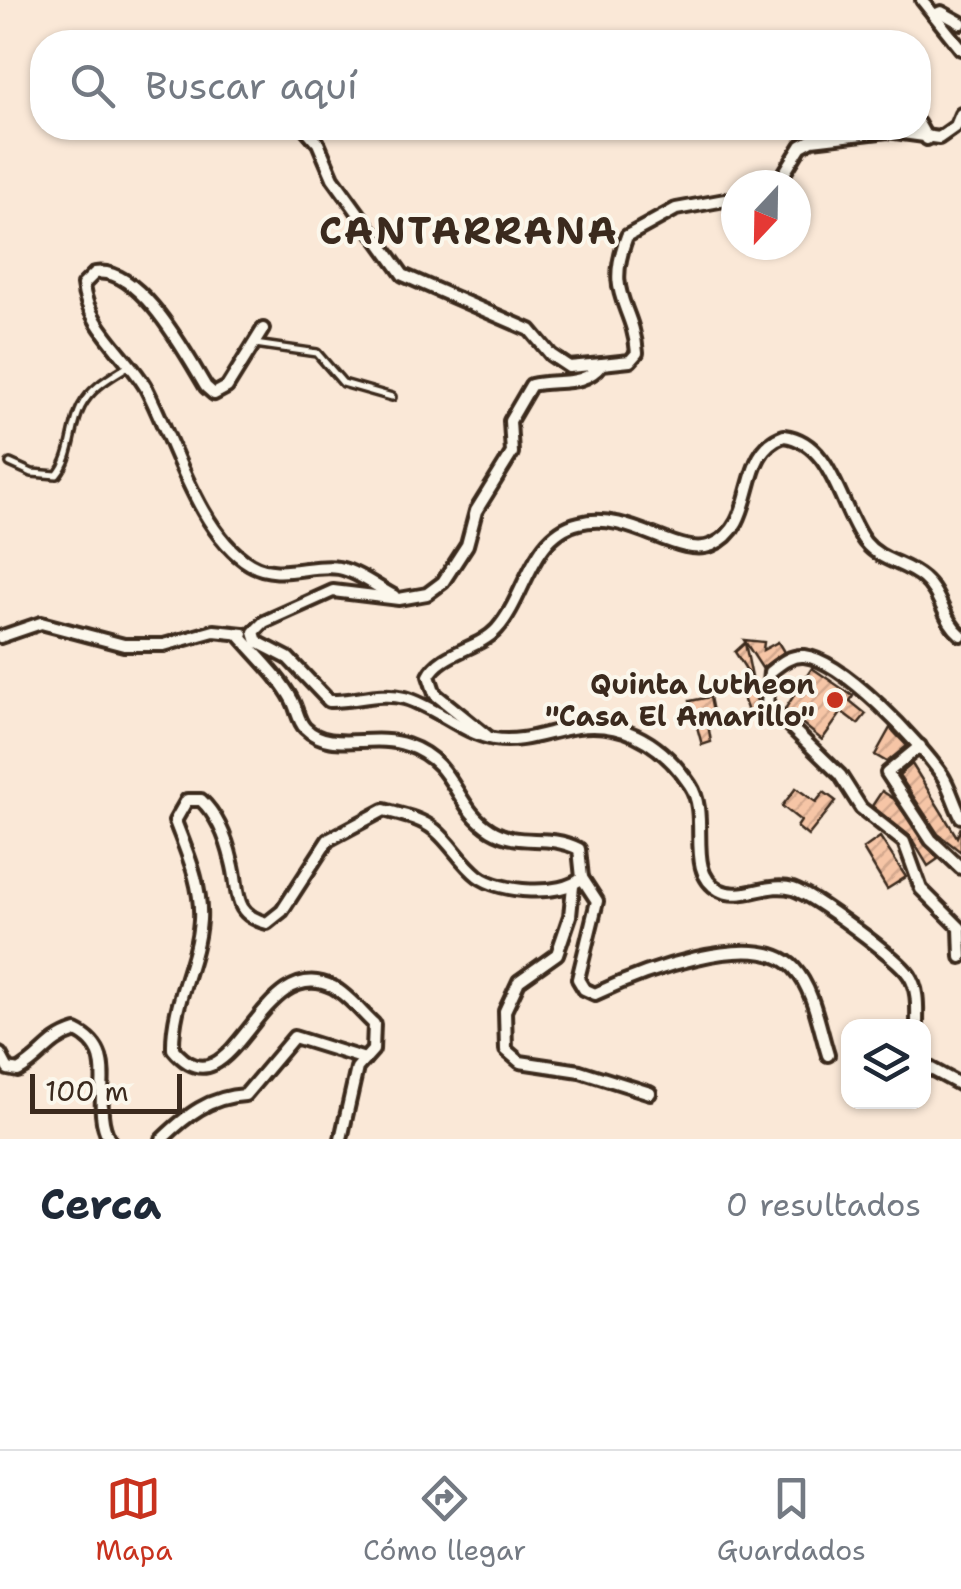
<!DOCTYPE html>
<html lang="es">
<meta charset="utf-8">
<style>
body{margin:0;font-family:"Shantell Sans",sans-serif;background:#f6f6f7;color:#1f2937}
.controls{position:absolute;right:30px;bottom:30px;display:grid;overflow:hidden;border-radius:20px;box-shadow:0 2px 8px #0004}
.controls button{width:90px;height:90px;display:grid;place-items:center;padding:0;border:0;border-bottom:2px solid #e0e1e3;background:#fff;color:#1f2937;font:50px sans-serif}
.compass{position:absolute;left:721px;top:170px;width:90px;height:90px;border-radius:50%;background:#fff;box-shadow:0 2px 8px #0004;rotate:202deg}
.scale{position:absolute;left:30px;bottom:25px;width:152px;box-sizing:border-box;padding-left:10px;border:5px solid #3b2a1e;border-top:0;font-size:28px;line-height:35px;white-space:nowrap;color:#3b2a1e;-webkit-text-stroke:8px #fbf7ec;paint-order:stroke}
.list{margin:0;padding:0;list-style:none}
h2{display:flex;justify-content:space-between;align-items:center;height:130px;margin:0;padding:0 40px;font-size:42px}
h2 small{font-size:32px;font-weight:400;color:#747a83}
.icon{flex:none;width:55px;height:55px;fill:none;stroke:currentColor;stroke-width:2;stroke-linecap:round;stroke-linejoin:round}
.map{position:relative;flex:none;width:961px;height:1139px;overflow:hidden}
.search{position:absolute;background:#fff;box-shadow:0 2px 8px #0004;left:30px;right:30px;top:30px;height:110px;display:flex;align-items:center;gap:25px;box-sizing:border-box;padding:0 35px;border-radius:40px;color:#747a83;font-size:38px}
.sheet{height:310px;background:#fff}
nav{display:flex;justify-content:space-around;align-items:center;box-sizing:border-box;height:140px;border-top:2px solid #e0e1e3;background:#fff;font-size:28px;color:#747a83}
nav a{display:grid;justify-items:center;gap:5px}
nav .on{color:#c8321e}
.map>svg:first-child{display:block}
.building{fill:url(#building-hatch);stroke:#3b2a1e;stroke-width:2.5}
.lines{fill:none;stroke-linecap:round;stroke-linejoin:round}
.lane-casing{stroke:#3b2a1e;stroke-width:12}
.street-casing{stroke:#3b2a1e;stroke-width:18}
.lane{stroke:#fbf7ec;stroke-width:5}
.street{stroke:#fbf7ec;stroke-width:10}
.poi-dot{fill:#c8321e;stroke:#fbf7ec;stroke-width:4}
.labels{text-anchor:middle;stroke-width:8;stroke-linejoin:round;paint-order:stroke}
.poi-label{font-size:28px;font-weight:bold;fill:#3b2a1e;stroke:#fbf7ec;text-anchor:end}
.district-label{font-size:38px;font-weight:bold;letter-spacing:2.5px;fill:#3b2a1e;stroke:#fbf7ec}
</style>
<div class="map">
<svg width="961" height="1139" viewBox="0 0 961 1139">
<defs>
<pattern id="building-hatch" width="6" height="6" patternUnits="userSpaceOnUse" patternTransform="scale(2.5)"><rect width="6" height="6" fill="#f6c5a6"/><path d="M-1 1l2-2M0 6l6-6M5 7l2-2" fill="none" stroke="#d4a98e"/></pattern>
</defs>
<rect width="100%" height="100%" fill="#fae8d7"/>
<filter id="ink" filterUnits="userSpaceOnUse"><feTurbulence type="fractalNoise" baseFrequency=".01" numOctaves="2"/><feDisplacementMap in="SourceGraphic" scale="20" xChannelSelector="R" yChannelSelector="G"/><feConvolveMatrix kernelMatrix="1 2 1 2 8 2 1 2 1" color-interpolation-filters="sRGB"/></filter>
<g filter="url(#ink)">
<g class="building">
<path d="M744 640 764 642 763 650 778 642 784 652 762 668Z"/>
<path d="M745 643 758 707 748 712 737 680 751 677 735 652Z"/>
<path d="M812 668 853 696 850 701 866 714 858 724 842 712 822 740 785 709Z"/>
<path d="M710 697 714 717 707 718 711 742 702 745 690 701Z"/>
<path d="M890 728 907 746 887 762 875 755Z"/>
<path d="M912 764 957 837 961 827V852L938 834 899 775Z"/>
<path d="M796 788 816 802 824 792 836 801 808 836 797 827 801 821 782 806Z"/>
<path d="M882 791 894 799 938 859 928 866 910 836 872 806Z"/>
<path d="M880 837 906 877 887 889 863 849Z"/>
</g>
<g class="lines">
<defs>
<g id="lane">
<path d="M255 344 317 353 343 383 392 397"/>
<path d="M10 463 32 473 57 475C73 456 70 429 81 407 91 387 111 377 130 365"/>
</g>
<g id="street">
<path d="M922 0 961 49"/>
<path d="M934 15 941 12 961 23"/>
<path d="M918 123 927 139"/>
<path d="M305 128 318 143 333 178 403 275 530 330 551 355 569 367 602 364"/>
<path d="M777 185 801 146 812 140 888 131 939 138 956 126 961 114"/>
<path d="M736 198 676 209 627 236C604 297 633 302 637 353L630 361 602 364C584 388 556 379 531 385L510 421 512 453 476 511 467 545 443 582 427 594 399 599 333 591 264 622 254 632 257 642 288 658 329 701C354 702 380 691 405 698 436 707 462 733 494 739 517 743 540 735 562 730 617 716 660 740 690 785 711 816 684 871 719 890 742 902 768 881 793 889 814 896 898 958 909 975 919 990 917 1009 917 1026"/>
<path d="M263 329 227 387 214 394 206 387C186 354 139 265 95 273L83 285C87 326 127 355 146 388 173 439 199 534 250 564 279 581 310 563 339 568 358 572 377 587 394 596"/>
<path d="M239 635C256 655 280 677 292 700 297 709 298 721 305 728 331 754 371 732 407 745 457 762 454 808 491 830 521 848 545 832 579 849L582 878C561 897 500 893 478 876 461 863 451 843 435 830 420 818 402 815 384 810L328 840 282 911 267 923C231 914 240 891 232 862 227 840 217 815 201 800H187L175 821C187 853 202 885 200 920 197 965 172 1001 173 1049 233 1121 258 949 333 987 348 995 362 1013 374 1024L373 1050 357 1068 341 1139"/>
<path d="M0 637 41 623 124 645H164L214 631 243 634"/>
<path d="M487 736 435 694 429 676C441 652 479 649 497 629 526 597 531 534 579 523 631 510 677 559 712 545 760 525 736 452 784 436 833 442 840 510 865 542 881 562 905 562 923 578 942 594 942 619 961 635"/>
<path d="M920 746 887 773 931 840 961 868"/>
<path d="M961 817C954 804 950 787 942 775 920 743 843 660 804 656 790 655 780 664 770 672L767 704 840 775 861 808 904 842 921 889 960 928 961 957"/>
<path d="M582 878 597 901 578 979 584 989 595 994C637 974 756 927 794 968 814 990 819 1027 828 1055"/>
<path d="M573 886 570 916 557 954 519 981 505 1011 506 1050 520 1062 580 1071 650 1093"/>
<path d="M0 1054 8 1069 18 1071C43 1057 47 1040 76 1031 124 1054 88 1101 109 1139"/>
<path d="M924 1065 961 1085"/>
<path d="M162 1139C187 1115 209 1097 245 1095L294 1037 365 1059"/>
</g>
</defs>
<use href="#lane" class="lane-casing"/>
<use href="#street" class="street-casing"/>
<use href="#lane" class="lane"/>
<use href="#street" class="street"/>
</g>
</g>
<circle class="poi-dot" cx="835" cy="700" r="10"/>
<g class="labels">
<g class="poi-label">
<text x="815" y="694">Quinta Lutheon<tspan x="815" dy="32">"Casa El Amarillo"</tspan></text>
</g>
<g class="district-label">
<text x="469" y="244">CANTARRANA</text>
</g>
</g>
</svg>
<div class="controls">
<button><svg class="icon" aria-label="layers" viewBox="0 0 24 24"><path d="M12 4l9 5-9 5-9-5zM3 14l9 5 9-5"/></svg></button>
</div>
<svg class="compass" viewBox="-18 -18 36 36"><path d="M0-13l5 13h-10z" fill="#e53935"/><path d="M0 13l5-13h-10z" fill="#747a83"/></svg>
<div class="scale">100 m</div>
<div class="search"><svg class="icon" aria-label="search" viewBox="0 0 24 24"><circle cx="10" cy="10" r="6"/><path d="M15 15l6 6"/></svg>Buscar aquí</div>
</div>
<section class="sheet">
<h2>Cerca<small>0 resultados</small></h2>
<ul class="list">
</ul>
</section>
<nav>
<a class="on"><svg class="icon" aria-label="map" viewBox="0 0 24 24"><path d="M3 6l6-2 6 2 6-2v14l-6 2-6-2-6 2zM9 4v14M15 6v14"/></svg>Mapa</a>
<a><svg class="icon" aria-label="directions" viewBox="0 0 24 24"><path d="M12 3l9 9-9 9-9-9zM9 14v-3h6M13 9l2 2-2 2"/></svg>Cómo llegar</a>
<a><svg class="icon" aria-label="saved" viewBox="0 0 24 24"><path d="M7 4h10v16l-5-4-5 4z"/></svg>Guardados</a>
</nav>
